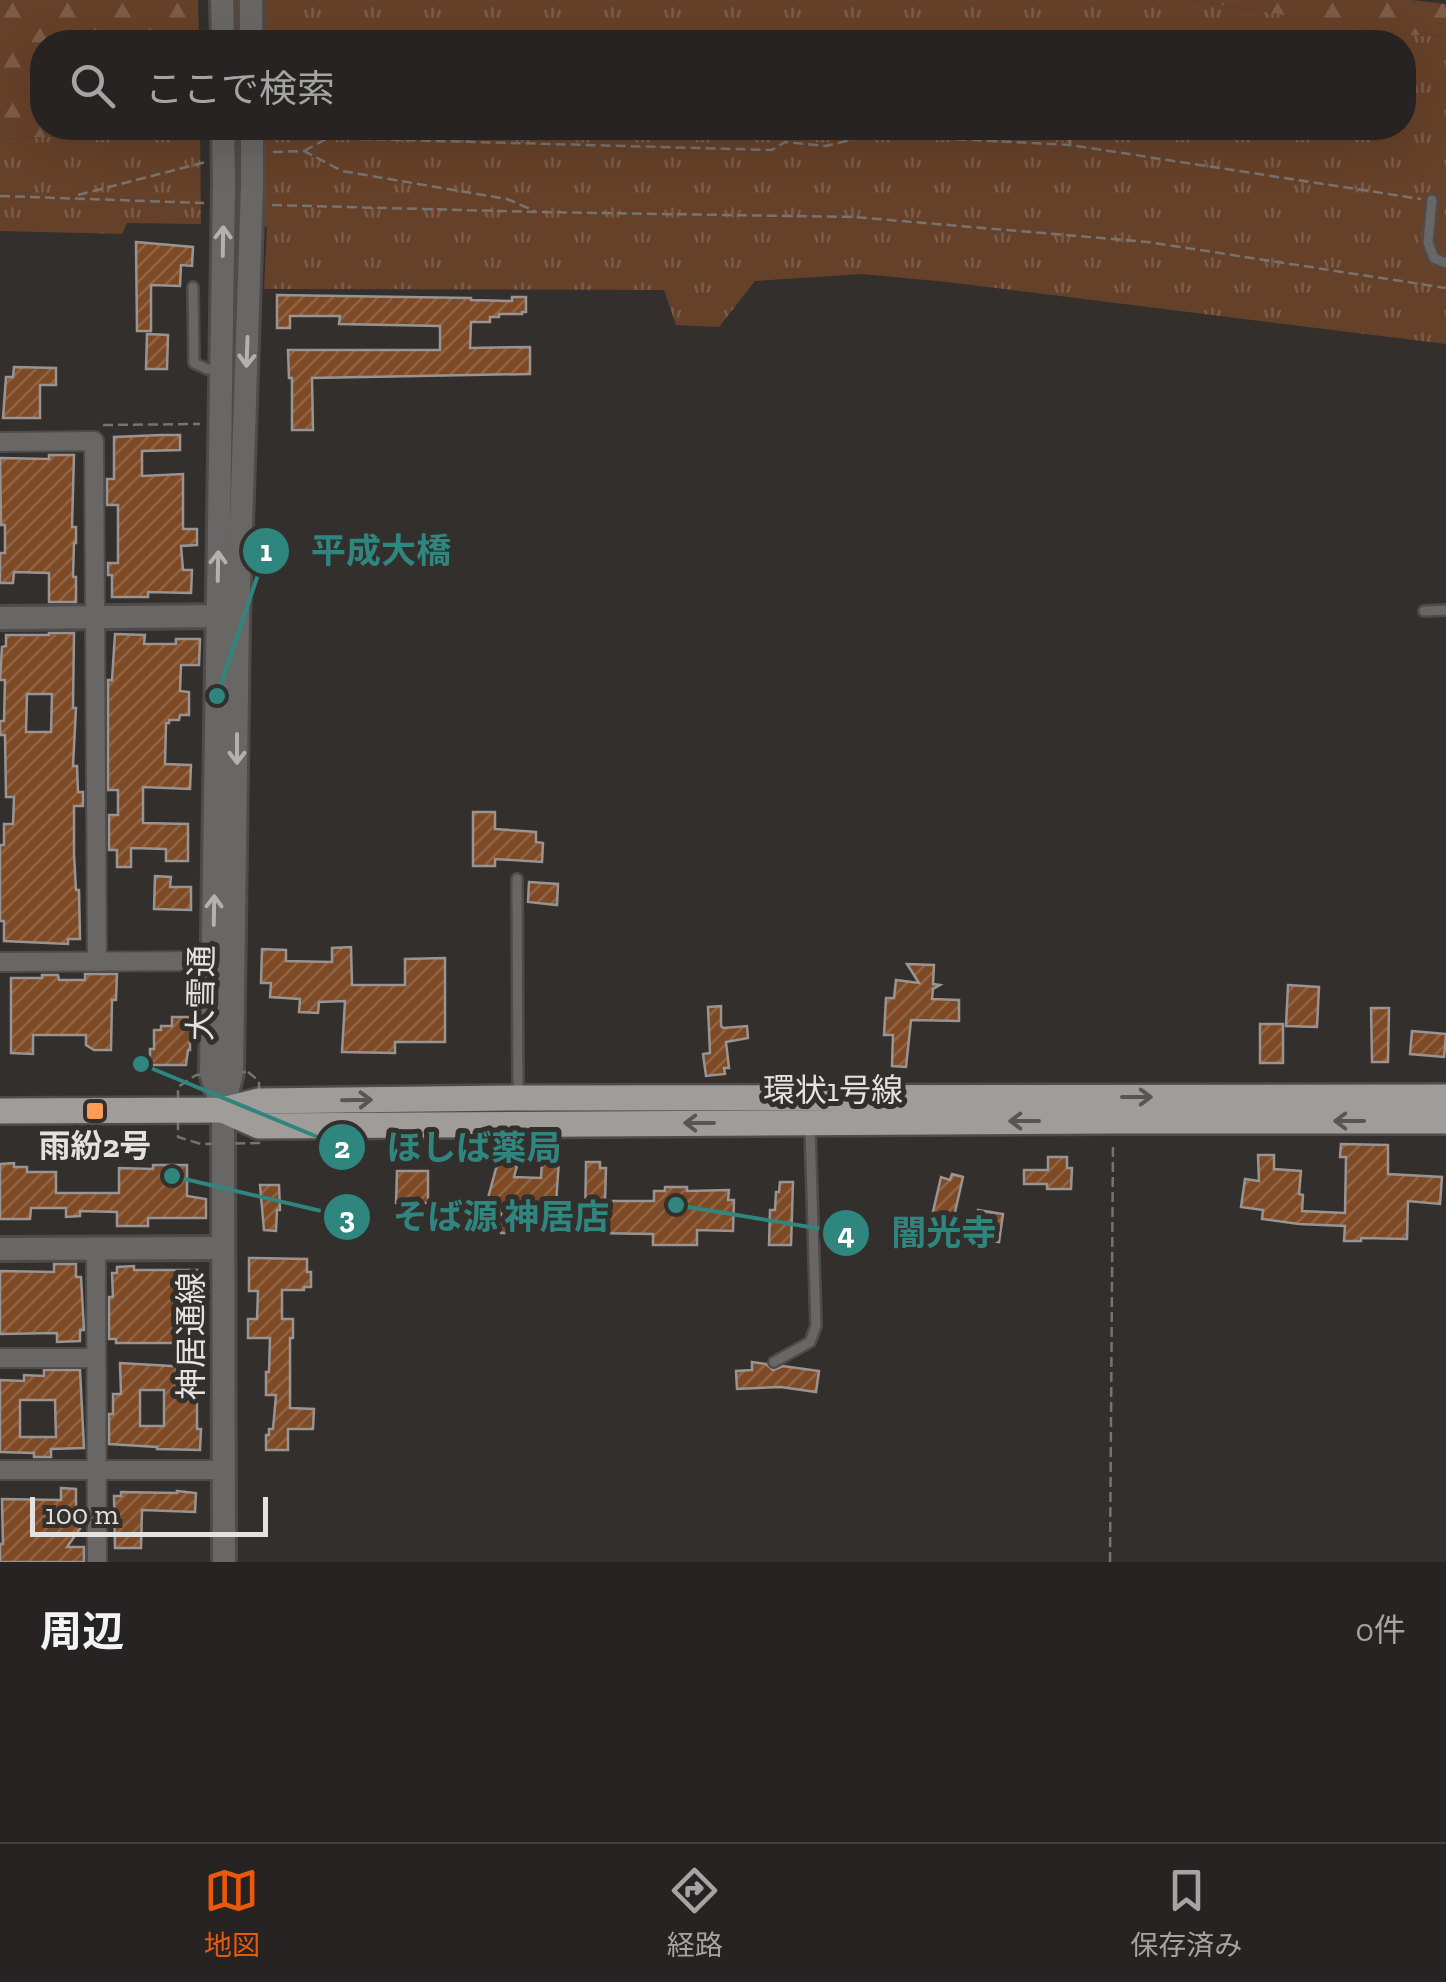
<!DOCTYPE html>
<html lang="ja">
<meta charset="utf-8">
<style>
body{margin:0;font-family:"Zilla Slab","Noto Sans JP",serif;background:#322f2f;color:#f1f3f6}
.scale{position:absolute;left:30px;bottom:25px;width:238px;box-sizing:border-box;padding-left:10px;border:5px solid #e4e1e0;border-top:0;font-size:28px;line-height:35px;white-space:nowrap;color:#e4e1e0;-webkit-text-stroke:8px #332f2d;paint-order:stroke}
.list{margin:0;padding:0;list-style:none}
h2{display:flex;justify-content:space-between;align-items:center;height:130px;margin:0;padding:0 40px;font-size:42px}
h2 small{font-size:32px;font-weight:400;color:#a4a4a5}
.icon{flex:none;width:55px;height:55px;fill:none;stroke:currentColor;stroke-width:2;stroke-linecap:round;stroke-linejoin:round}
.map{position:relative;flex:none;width:1446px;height:1562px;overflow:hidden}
.search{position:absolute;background:#262322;box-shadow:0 10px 40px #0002;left:30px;right:30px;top:30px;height:110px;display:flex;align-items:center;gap:25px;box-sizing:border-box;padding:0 35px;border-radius:40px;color:#a4a4a5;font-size:38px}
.sheet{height:280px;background:#262322}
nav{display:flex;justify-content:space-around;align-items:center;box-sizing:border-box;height:140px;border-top:2px solid #424040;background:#262322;font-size:28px;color:#a4a4a5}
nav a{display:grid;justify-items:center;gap:5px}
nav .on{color:#ea580c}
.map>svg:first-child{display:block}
.grass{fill:url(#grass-tufts)}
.forest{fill:url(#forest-firs)}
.park{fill:#664129}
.building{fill:url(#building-hatch);stroke:#999491;stroke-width:2.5;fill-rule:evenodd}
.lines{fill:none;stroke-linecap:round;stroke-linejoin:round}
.service-casing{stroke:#4f4b4a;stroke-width:14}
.minor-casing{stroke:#4f4b4a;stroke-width:22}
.tertiary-casing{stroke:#4f4b4a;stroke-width:28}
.primary-casing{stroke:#4f4b4a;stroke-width:30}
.path{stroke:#777371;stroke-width:2.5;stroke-dasharray:10 5;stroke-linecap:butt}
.service{stroke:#696766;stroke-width:9}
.minor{stroke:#696766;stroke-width:18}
.tertiary{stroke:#696766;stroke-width:22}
.primary{stroke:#a09c9a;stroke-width:25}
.tertiary-bridge-casing{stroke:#4f4b4a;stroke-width:28;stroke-linecap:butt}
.tertiary-bridge{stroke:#696766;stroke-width:22}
.oneway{stroke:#b3b0af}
.oneway2{stroke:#595553}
.poi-dot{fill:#fe9b58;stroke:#332f2d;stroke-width:4}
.labels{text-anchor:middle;stroke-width:10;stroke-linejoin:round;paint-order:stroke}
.street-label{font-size:32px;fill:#e4e1e0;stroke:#332f2d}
.poi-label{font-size:32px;font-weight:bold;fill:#e4e1e0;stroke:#332f2d}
.leader{fill:none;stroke:#2f867f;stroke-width:4}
.callout-dot{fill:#2f867f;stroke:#332f2d;stroke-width:4}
.mark-label{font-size:30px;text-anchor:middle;font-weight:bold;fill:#fff}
.callout-label{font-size:35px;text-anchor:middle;font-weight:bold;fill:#2f867f;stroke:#332f2d;stroke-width:10;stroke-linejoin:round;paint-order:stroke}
</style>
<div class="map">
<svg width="1446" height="1562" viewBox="0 0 1446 1562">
<defs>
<pattern id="grass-tufts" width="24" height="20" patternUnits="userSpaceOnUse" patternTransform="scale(2.5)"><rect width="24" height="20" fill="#664129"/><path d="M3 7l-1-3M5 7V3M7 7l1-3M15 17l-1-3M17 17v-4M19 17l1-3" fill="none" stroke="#7c5c48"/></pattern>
<pattern id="forest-firs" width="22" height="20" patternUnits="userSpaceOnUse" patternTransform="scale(2.5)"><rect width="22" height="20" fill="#664129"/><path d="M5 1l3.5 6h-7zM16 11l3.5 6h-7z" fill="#7c5c48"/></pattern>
<pattern id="building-hatch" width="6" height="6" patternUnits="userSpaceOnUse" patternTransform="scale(2.5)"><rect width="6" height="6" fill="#7e4a26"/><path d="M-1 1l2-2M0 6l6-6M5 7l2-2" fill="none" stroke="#906445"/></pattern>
</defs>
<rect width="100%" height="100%" fill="#332f2d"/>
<g class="grass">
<path d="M233 0H1191L1408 35 1446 37V344L947 282 862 274 755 281 719 327 676 325 664 290 264 289 267 227 232 226 234 128H1404V42H233Z"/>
<path d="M200 130 201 224 127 223 122 234 0 231V139Z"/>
</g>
<g class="forest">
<path d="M0 0H198L199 42H42V128H200V130L0 139Z"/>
<path d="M1192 0H1411L1446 4V37L1408 35Z"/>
</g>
<path class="park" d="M976 26 1068 33 1067 42H975Z"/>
<g class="building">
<path d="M136 242 193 247 192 266 181 265 180 286 151 285V331H137Z"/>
<path d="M277 295 471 298V300L512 301V297H526V312H522V314H499V317H490V322H471L470 348 530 347V374L312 378 313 430H292V378H289L288 350H440V326L339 324 340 316H290V328H277Z"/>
<path d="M147 334 168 335 167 369H146Z"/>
<path d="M14 367 56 368V385H40V418H3L6 377H13Z"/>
<path d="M161 435H180V450L142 451V476L183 474V529H197V545L181 546 183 570H192L191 593 148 592V597H112V575H108V563H118V505H107V479H114V437Z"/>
<path d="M49 455H74L72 527H76V543H74L73 577H76V602H49V573L14 572 13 583H0V553H5V525H1L0 458 49 459Z"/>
<path d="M49 633H74L73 708H76L73 766H77L78 792H83V806H74V854L76 890H79L80 939H68V944L4 941V921H0V845H4V824H13L14 797H6L5 735H0V721H4L5 680H0L2 647 6 646V635H49ZM27 694H52L51 732H26Z"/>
<path d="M115 634 145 635 144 644H176V639H200L199 665H181L180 691 189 692V715H180L179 720H169V723H166L165 764 191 765 190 789 143 787V823L188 824V861H166V849L131 848V867H117V850H109V815H118V790H108V680H112Z"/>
<path d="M473 812H495V829L536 832V842L543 843 542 862 495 859V866H473Z"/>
<path d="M155 876 171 877 170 887H191V910L154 909Z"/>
<path d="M529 882 558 884 557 905 528 902Z"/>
<path d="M351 947 352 985H405V959L445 958V1042H395V1053L342 1052 345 1001 319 1002 318 1013 299 1012 300 999 270 997 271 983H261L262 949 286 950V961L332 962V948Z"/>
<path d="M907 964 934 965 933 984 940 985 933 989 932 999 959 1000V1021L911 1020 906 1067 892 1066 893 1035H884L886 998H894L896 980 919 983Z"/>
<path d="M85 974H117L116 1000H112L111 1050H94L86 1045V1035H33V1054L11 1053V978H42V975H58L59 980H85Z"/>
<path d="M1288 985 1319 987 1317 1027 1286 1026Z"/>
<path d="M721 1006V1026L723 1028 747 1026 748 1038 726 1042 729 1068H724L725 1074 706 1076 703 1054 710 1053 708 1007Z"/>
<path d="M1371 1008H1389L1388 1062H1372Z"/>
<path d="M172 1017H190V1050H188L186 1065H150V1049H154V1030H161V1026H172Z"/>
<rect x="1260" y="1024" width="23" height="39"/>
<path d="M1412 1031 1446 1034 1444 1057 1410 1054Z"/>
<path d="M1341 1144 1388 1145V1174L1442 1177 1440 1204 1408 1201 1407 1239 1361 1238V1241H1344L1345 1226 1299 1224 1262 1219 1263 1210 1241 1207 1245 1179 1259 1181 1258 1155H1274V1169L1301 1171 1299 1194 1303 1195 1302 1211 1345 1213 1346 1157H1340Z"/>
<path d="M543 1145 560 1146 556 1203 547 1202V1207H533L532 1228 514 1227V1233H501V1213L485 1209 498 1161 517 1166 514 1177 541 1178Z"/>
<path d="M1048 1157H1067V1168H1072L1071 1189H1047V1184H1024V1170H1048Z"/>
<path d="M586 1162H600V1168H606L605 1201H654V1191H665V1187H687V1191L729 1190 728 1200H734L733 1231 697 1230V1245H653V1234L592 1233V1227H585Z"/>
<path d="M14 1163V1167H27V1172H56V1193H119V1168L153 1169V1165H187V1196L206 1199V1218H148V1226H117V1212L80 1211V1216L66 1217V1208H31L30 1219H0V1164Z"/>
<path d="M397 1171H428V1203H396Z"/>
<path d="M952 1174 963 1177 953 1221 932 1216 941 1177 950 1180Z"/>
<path d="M780 1182H793L791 1245H769L770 1210H775L776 1192H779Z"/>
<path d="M260 1185H279L280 1210H277L276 1231 264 1230Z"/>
<path d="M978 1210 1003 1214 999 1242 974 1238Z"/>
<path d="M249 1258 307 1259V1272H311V1287H304V1290H282V1319H293V1338H290V1408L314 1409 313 1429H288V1450H266V1435H269V1429H273L276 1395H266V1372H269L270 1338H248V1319H257L258 1291H249Z"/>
<path d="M54 1264H76V1277H81L84 1330H80V1341L57 1342V1333L0 1334V1271L54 1272Z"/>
<path d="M134 1266V1270H198V1276H203V1294H195L194 1343H116V1339H109V1297H113L112 1273H117V1267Z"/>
<path d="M752 1362 766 1364 773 1370 783 1366 819 1371 816 1392 781 1387 737 1389 736 1371 752 1370Z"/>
<path d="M120 1363 188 1367V1400H197V1429H201L200 1450 157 1449V1447L109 1444V1414H113V1394H121ZM140 1390H164V1426H140Z"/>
<path d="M44 1370H80L84 1448 51 1449V1457H34V1453L0 1452V1380L24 1381V1375L44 1376ZM20 1400H55L56 1437H20Z"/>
<path d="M61 1488 76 1489V1510H81V1527L67 1547H84V1562H0V1544H3L2 1499 61 1500Z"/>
<path d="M177 1491 196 1493 195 1512 142 1510 141 1548H115L114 1496H121V1492L177 1493Z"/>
</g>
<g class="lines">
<defs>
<g id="service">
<path d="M1432 200 1428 243 1434 258 1446 263"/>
<path d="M193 287 194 363 207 369H219"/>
<path d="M1424 611 1446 610"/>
<path d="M517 879 518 1095"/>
<path d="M774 1362 810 1342 816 1326 810 1128"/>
</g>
<g id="minor">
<path d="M0 442 94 441 97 962"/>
<path d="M0 962 224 961"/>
<path d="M96 1248 97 1562"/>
<path d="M0 1358H96"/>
<path d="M0 1470H223"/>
</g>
<g id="tertiary">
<path d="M222 0 223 42"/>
<path d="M251 0V42"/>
<path d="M0 618 230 616"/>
<path d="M222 1107 211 1073 224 183"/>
<path d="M0 1249 223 1248"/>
<path d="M224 1562 223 1110 232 1073 238 617 252 185"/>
</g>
<g id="primary">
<path d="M223 1110 259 1126 1113 1121H1446"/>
<path d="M0 1111 223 1110 259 1101 518 1098 1446 1097"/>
</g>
</defs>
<use href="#service" class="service-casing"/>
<use href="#minor" class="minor-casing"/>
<use href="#tertiary" class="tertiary-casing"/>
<use href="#primary" class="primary-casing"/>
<g class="path">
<path d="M1070 144 1071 128"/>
<path d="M304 151 328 138 772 150 785 142 826 146 871 135 1070 145 1421 199"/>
<path d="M273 152 304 151 342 171 507 199 535 211"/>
<path d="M78 195 206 162"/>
<path d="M0 196 204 203"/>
<path d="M272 205 537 212 854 217 1148 242 1446 288"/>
<path d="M103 425 200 424"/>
<path d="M248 1072 259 1081V1143L201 1144 178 1137V1087L196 1075Z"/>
<path d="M1110 1562 1113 1142"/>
</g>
<use href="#service" class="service"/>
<use href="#minor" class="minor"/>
<use href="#tertiary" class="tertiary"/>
<use href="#primary" class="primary"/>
<defs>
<g id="tertiary-bridge">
<path d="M223 128 224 183"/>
<path d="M252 128V185"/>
</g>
</defs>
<use href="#tertiary-bridge" class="tertiary-bridge-casing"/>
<use href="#tertiary-bridge" class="tertiary-bridge"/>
</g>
<defs><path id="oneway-shaft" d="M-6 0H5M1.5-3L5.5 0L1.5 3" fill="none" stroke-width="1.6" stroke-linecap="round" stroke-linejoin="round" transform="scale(2.5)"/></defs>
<g class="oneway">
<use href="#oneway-shaft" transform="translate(223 241) rotate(-89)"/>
<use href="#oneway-shaft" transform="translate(247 352) rotate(92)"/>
<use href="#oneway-shaft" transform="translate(218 566) rotate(-89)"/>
<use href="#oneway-shaft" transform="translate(237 749) rotate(90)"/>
<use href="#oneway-shaft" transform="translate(214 910) rotate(-89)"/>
</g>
<g class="oneway2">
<use href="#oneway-shaft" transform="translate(1137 1097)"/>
<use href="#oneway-shaft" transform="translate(357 1100) rotate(-1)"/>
<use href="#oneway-shaft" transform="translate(1024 1121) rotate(180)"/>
<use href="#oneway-shaft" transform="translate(1349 1121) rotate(-180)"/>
<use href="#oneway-shaft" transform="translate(699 1123) rotate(180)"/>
</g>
<rect class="poi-dot" x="85" y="1101" width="20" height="20" rx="5"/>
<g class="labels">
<g class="street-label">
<text transform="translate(201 993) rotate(-89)" y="11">大雪通</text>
<text x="833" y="1101">環状1号線</text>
<text transform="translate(191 1336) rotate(-90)" y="11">神居通線</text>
</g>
<g class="poi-label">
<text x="95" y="1157">雨紛2号</text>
</g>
</g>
<path class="leader" d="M217 696L266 551M141 1064L342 1147M172 1176L347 1217M676 1205L846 1233"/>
<g class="callout-dot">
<circle cx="217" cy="696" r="10"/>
<circle cx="141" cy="1064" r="10"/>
<circle cx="172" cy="1176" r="10"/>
<circle cx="676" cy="1205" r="10"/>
<circle cx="266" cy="551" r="25"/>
<circle cx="342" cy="1147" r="25"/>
<circle cx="347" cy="1217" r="25"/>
<circle cx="846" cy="1233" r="25"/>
</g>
<g class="mark-label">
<text x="266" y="561">1</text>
<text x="342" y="1158">2</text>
<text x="347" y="1228">3</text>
<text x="846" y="1244">4</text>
</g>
<g class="callout-label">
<text x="381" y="563">平成大橋</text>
<text x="474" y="1160">ほしば薬局</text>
<text x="501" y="1229">そば源 神居店</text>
<text x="944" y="1245">闇光寺</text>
</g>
</svg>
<div class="scale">100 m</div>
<div class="search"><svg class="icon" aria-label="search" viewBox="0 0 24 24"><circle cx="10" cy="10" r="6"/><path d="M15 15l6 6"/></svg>ここで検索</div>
</div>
<section class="sheet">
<h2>周辺<small>0件</small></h2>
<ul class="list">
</ul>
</section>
<nav>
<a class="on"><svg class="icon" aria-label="map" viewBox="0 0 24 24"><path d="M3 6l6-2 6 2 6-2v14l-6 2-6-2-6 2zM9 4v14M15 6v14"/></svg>地図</a>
<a><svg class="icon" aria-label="directions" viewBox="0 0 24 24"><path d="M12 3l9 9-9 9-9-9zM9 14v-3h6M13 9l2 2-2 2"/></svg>経路</a>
<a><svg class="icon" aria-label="saved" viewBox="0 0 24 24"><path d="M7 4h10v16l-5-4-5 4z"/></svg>保存済み</a>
</nav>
